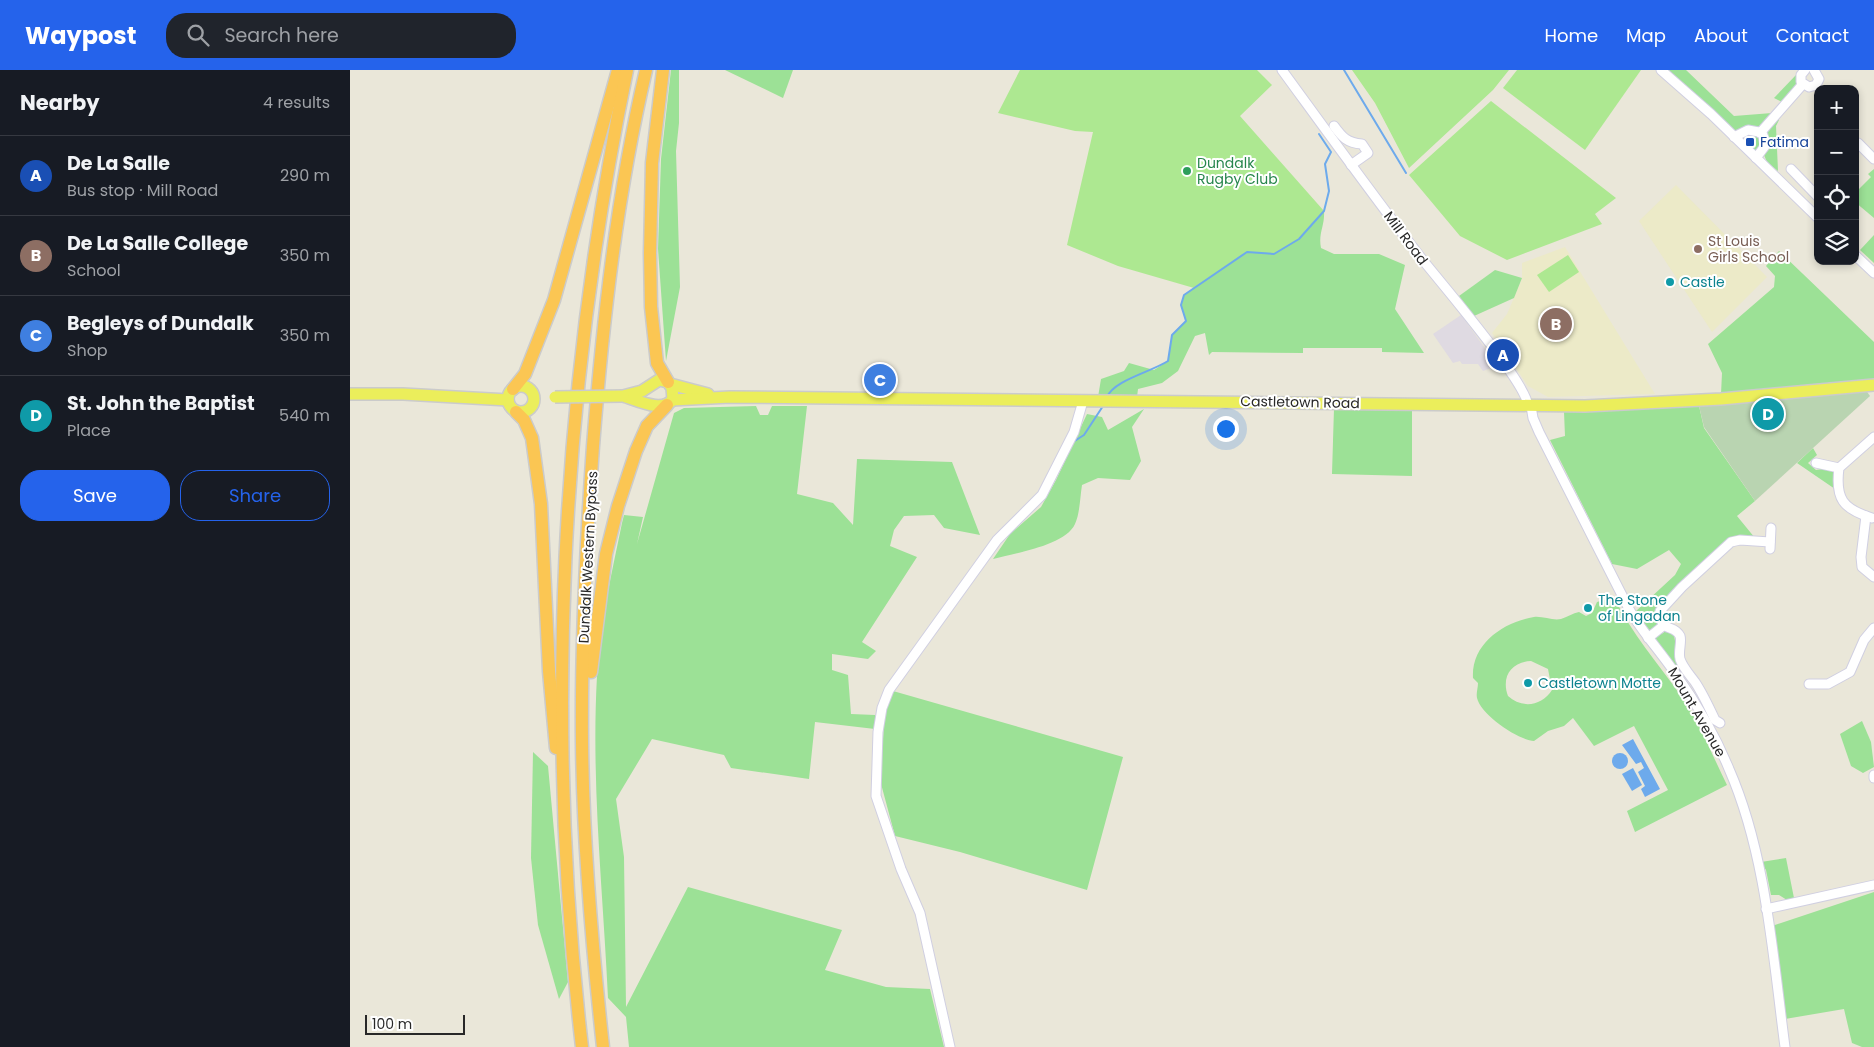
<!DOCTYPE html>
<meta charset="utf-8">
<style>
body{margin:0;font-family:Poppins,sans-serif;background:#20242c;color:#f1f3f6}
.controls{position:absolute;right:15px;top:15px;display:grid;overflow:hidden;border-radius:10px;box-shadow:0 2px 8px #0003}
.controls button{width:45px;height:45px;display:grid;place-items:center;padding:0;border:0;border-bottom:1px solid #363941;background:#171b24;color:#f1f3f6;font:25px sans-serif}
.scale{position:absolute;left:15px;bottom:12px;width:100px;box-sizing:border-box;padding-left:5px;border:2px solid #282828;border-top:0;font-size:14px;line-height:18px;white-space:nowrap;color:#282828;-webkit-text-stroke:4px #fff;paint-order:stroke}
.you{position:absolute;left:875px;top:358px;width:18px;height:18px;margin:-12px;border:4px solid #fff;border-radius:50%;background:#1a73e8;box-shadow:0 0 0 8px #1a73e833}
.badge{display:grid;place-items:center;width:32px;height:32px;border-radius:50%;background:#2563eb;color:#fff;font-size:16px;font-weight:700}
.pin{position:absolute;translate:-50% -50%;border:2px solid #fff;box-shadow:0 1px 5px #0006}
.list{margin:0;padding:0;list-style:none}
h2{display:flex;justify-content:space-between;align-items:center;height:65px;margin:0;padding:0 20px;font-size:21px}
h2 small{font-size:16px;font-weight:400;color:#9ea1a6}
.list li{display:grid;grid-template-columns:32px 1fr auto;gap:15px;align-items:center;box-sizing:border-box;height:80px;padding:0 20px;border-top:1px solid #363941}
.list b{display:block;font-size:19px;white-space:nowrap}
.list p{margin:0;font-size:16px;white-space:nowrap;color:#9ea1a6}
.list em{font-size:16px;font-style:normal;color:#9ea1a6}
.actions{display:flex;gap:10px;padding:15px 20px}
.actions a{flex:1;padding:11px 0;border:1px solid #2563eb;border-radius:20px;text-align:center;font-size:18px;color:#2563eb}
.actions .main{background:#2563eb;color:#fff}
.icon{flex:none;width:28px;height:28px;fill:none;stroke:currentColor;stroke-width:2;stroke-linecap:round;stroke-linejoin:round}
.map{position:relative;flex:none;width:1524px;height:977px;overflow:hidden}
header{display:flex;align-items:center;gap:30px;box-sizing:border-box;height:70px;padding:0 25px;background:#2563eb;color:#fff}
header strong{font-size:24px}
nav{display:flex;gap:28px;margin-inline-start:auto;font-size:18px}
.search{width:350px;height:45px;background:#20242c;display:flex;align-items:center;gap:12px;box-sizing:border-box;padding:0 18px;border-radius:20px;color:#9ea1a6;font-size:19px}
main{display:flex}
aside{flex:1;background:#171b24}
.map>svg:first-child{display:block}
.industrial{fill:#dfdae2}
.education{fill:#eceac8}
.green{fill:#9ce196;fill-rule:evenodd}
.cemetery{fill:#b9d4b1}
.pitch{fill:#ade891}
.water{fill:#6daaec}
.lines{fill:none;stroke-linecap:round;stroke-linejoin:round}
.stream{stroke:#6daaec;stroke-width:2}
.minor-casing{stroke:#d0cfe1;stroke-width:11}
.major-casing{stroke:#cbcbcb;stroke-width:14}
.highway-casing{stroke:#cbcbcb;stroke-width:15}
.minor{stroke:#fff;stroke-width:9}
.major{stroke:#ebee5b;stroke-width:11}
.highway{stroke:#fbc653;stroke-width:12}
.major-bridge-casing{stroke:#cbcbcb;stroke-width:14;stroke-linecap:butt}
.major-bridge{stroke:#ebee5b;stroke-width:11}
.transit-dot{fill:#1a4fb4;stroke:#fff;stroke-width:2}
.leisure-dot{fill:#2e9e5b;stroke:#fff;stroke-width:2}
.education-dot{fill:#8d6e63;stroke:#fff;stroke-width:2}
.culture-dot{fill:#0f9aa8;stroke:#fff;stroke-width:2}
.labels{text-anchor:middle;stroke-width:4;stroke-linejoin:round;paint-order:stroke}
.transit-label{font-size:14px;fill:#164399;stroke:#fff;text-anchor:start}
.leisure-label{font-size:14px;fill:#27864d;stroke:#fff;text-anchor:start}
.street-label{font-size:14px;fill:#282828;stroke:#fff}
.education-label{font-size:14px;fill:#785e54;stroke:#fff;text-anchor:start}
.culture-label{font-size:14px;fill:#0d838f;stroke:#fff;text-anchor:start}
</style>
<header>
<strong>Waypost</strong>
<div class="search"><svg class="icon" aria-label="search" viewBox="0 0 24 24"><circle cx="10" cy="10" r="6"/><path d="M15 15l6 6"/></svg>Search here</div>
<nav><a>Home</a><a>Map</a><a>About</a><a>Contact</a></nav>
</header>
<main>
<aside>
<h2>Nearby<small>4 results</small></h2>
<ul class="list">
<li><span class="badge" style="background:#1a4fb4">A</span><div><b>De La Salle</b><p>Bus stop · Mill Road</p></div><em>290 m</em></li>
<li><span class="badge" style="background:#8d6e63">B</span><div><b>De La Salle College</b><p>School</p></div><em>350 m</em></li>
<li><span class="badge" style="background:#3f7fe0">C</span><div><b>Begleys of Dundalk</b><p>Shop</p></div><em>350 m</em></li>
<li><span class="badge" style="background:#0f9aa8">D</span><div><b>St. John the Baptist</b><p>Place</p></div><em>540 m</em></li>
</ul>
<div class="actions"><a class="main">Save</a><a>Share</a></div>
</aside>
<div class="map">
<svg width="1524" height="977" viewBox="0 0 1524 977">
<rect width="100%" height="100%" fill="#eae7d9"/>
<path class="industrial" d="M1111 245 1142 288 1137 292 1141 298 1133 301 1128 294H1112L1110 291 1103 293 1083 264Z"/>
<g class="education">
<path d="M1326 115 1417 207 1362 262 1289 151Z"/>
<path d="M1215 177 1305 324 1198 327 1178 316 1142 263 1157 244 1172 209V193Z"/>
</g>
<g class="green">
<path d="M321 0H329V53L326 81 330 217 316 291 308 179 311 89Z"/>
<path d="M375 0H443L433 28Z"/>
<path d="M1314 0H1336L1384 46 1422 43 1412 57 1402 56 1384 62Z"/>
<path d="M1446 5 1447 15 1432 32 1424 28Z"/>
<path d="M1427 48 1429 50 1426 56 1428 101 1417 92 1414 85 1417 77V61Z"/>
<path d="M1397 64 1406 65 1410 69 1411 76 1405 82 1393 71Z"/>
<path d="M1524 99V148L1505 132V123L1521 107 1518 104Z"/>
<path d="M974 141C975 156 968 163 971 178L984 184H1029L1055 195 1045 239 1074 283 1032 282V278H953V283L862 282 859 285 855 263 845 266 828 301 812 313 788 319 787 327H748L751 309 774 301 779 293 804 300 818 291 822 265 836 251 831 235 834 225 897 182 924 184 949 169Z"/>
<path d="M1524 165V193L1510 180Z"/>
<path d="M1429 181 1524 272V310L1371 324 1372 303 1358 274 1424 217 1425 206 1416 196Z"/>
<path d="M1145 200 1172 208 1164 228 1124 246 1109 226Z"/>
<path d="M406 336 410 345H418L422 336H457L447 424 483 433 503 455 507 389 602 392 630 465 594 458 584 445 554 446 544 460 540 476 567 487 512 572 526 581 518 589 482 584V600L498 605 501 644 525 645V659L465 652 459 709 381 698 374 685 302 669 266 729 274 787 276 937 338 817 492 860 475 900 536 917 580 919 594 977H279L276 947 258 928C253 821 241 713 247 606 249 555 262 503 272 453L274 445 293 447 287 474 324 343 334 338Z"/>
<path d="M1349 336 1354 358 1405 431 1387 446 1405 468 1379 469 1309 535 1306 544 1308 556 1299 560 1285 542 1325 505 1331 494 1319 480 1287 499 1262 494 1200 370 1215 366 1214 342Z"/>
<path d="M984 338 1062 340V406L982 404Z"/>
<path d="M794 339 782 357 791 391 780 410 748 408 732 415C730 427 730 443 725 454 715 476 664 483 643 489L660 464 691 437 706 410 737 344 752 347 758 360Z"/>
<path d="M1463 378 1467 385 1458 393 1466 400 1478 398 1484 402 1485 419 1447 393Z"/>
<path d="M1264 527C1281 563 1308 593 1331 626 1349 651 1363 687 1377 715L1285 762 1277 741 1318 720 1284 656 1244 676 1223 648 1214 656 1198 661 1184 671C1168 670 1131 645 1127 628 1126 623 1128 618 1128 613L1123 608C1121 574 1153 552 1184 547 1193 546 1203 551 1211 549 1217 547 1223 543 1229 542L1236 546 1242 543 1247 532ZM1181 591 1198 599 1202 620C1192 636 1172 639 1158 626 1151 607 1161 592 1181 591Z"/>
<path d="M1316 561 1324 565 1330 602 1305 568Z"/>
<path d="M543 621 773 687 737 820 610 782 545 766 530 710 535 641Z"/>
<path d="M1512 651 1521 672 1524 697 1513 703 1501 696 1490 664Z"/>
<path d="M183 682 198 696 218 912 209 929 188 855 181 788Z"/>
<path d="M1436 788 1444 828 1437 830 1429 825H1421L1416 800 1411 792Z"/>
<path d="M1524 822V977H1512L1502 973 1494 939 1435 949 1422 856Z"/>
</g>
<path class="cemetery" d="M1515 319 1520 326 1405 431 1354 357 1349 336Z"/>
<g class="pitch">
<path d="M670 0H907L922 15 890 46 974 141 949 169 924 184 897 182 844 218 768 196 717 175 743 62 725 61 648 43Z"/>
<path d="M1002 0H1159L1143 20 1059 98 1025 33Z"/>
<path d="M1167 0H1291L1235 80 1153 18Z"/>
<path d="M1141 31 1266 128 1245 144 1252 154 1157 190 1110 166 1059 105Z"/>
<path d="M1218 185 1229 202 1199 222 1187 205Z"/>
</g>
<g class="water">
<path d="M1283 669 1310 719 1295 727 1291 719 1295 716 1288 702 1294 698 1291 692 1286 694 1272 675Z"/>
<circle cx="1270" cy="691" r="8"/>
<path d="M1283 698 1292 715 1282 721 1272 704Z"/>
</g>
<g class="lines">
<g class="stream">
<path d="M994 0 1056 103"/>
<path d="M757 327C764 310 801 302 818 291L822 265 836 251 831 235 834 225 897 182 924 184 949 169 974 141 979 121 975 94 981 82 969 64"/>
<path d="M723 372 734 365 753 336"/>
</g>
<defs>
<g id="minor">
<path d="M932 0C978 63 1024 127 1072 189 1091 213 1177 313 1178 336"/>
<path d="M1311 0 1361 44 1468 148"/>
<path d="M1455 0 1451 5V12L1459 17 1466 15 1469 9 1464 0"/>
<path d="M984 56C992 67 997 73 1012 74L1018 83 1001 95"/>
<path d="M1410 63 1453 14"/>
<path d="M1384 67 1398 60 1409 62 1413 65 1415 76 1406 88"/>
<path d="M1508 73 1524 89"/>
<path d="M1441 99 1468 127"/>
<path d="M1505 185 1524 203"/>
<path d="M1181 336 1183 348 1189 362 1279 539C1292 562 1310 581 1325 603 1345 631 1366 667 1379 699 1416 783 1423 887 1435 977"/>
<path d="M1466 393 1489 398"/>
<path d="M1516 446 1511 487 1512 497 1524 507"/>
<path d="M1522 448C1493 439 1485 429 1489 398L1524 367"/>
<path d="M1420 479 1421 458"/>
<path d="M1298 568 1313 556"/>
<path d="M1459 614H1478L1500 602 1514 570 1524 558"/>
<path d="M1370 653 1365 650C1359 637 1353 624 1345 612 1340 605 1333 598 1330 589 1328 581 1332 572 1330 566 1324 553 1310 564 1310 541L1332 517 1381 472 1390 470 1420 472"/>
<path d="M1524 705V708"/>
<path d="M1416 839 1524 815"/>
<path d="M600 977 570 843 551 799 526 726 528 662 532 638 539 620 647 470 692 425 724 362 733 331"/>
</g>
<g id="major">
<path d="M309 310 318 312 322 318 323 329C313 344 287 330 273 326L292 321Z"/>
<path d="M320 314 358 324"/>
<circle cx="171" cy="329" r="13"/>
<path d="M0 324H53L158 330"/>
<path d="M322 330 380 327 1235 336 1371 329 1524 315"/>
</g>
<g id="highway">
<path d="M313 0 302 93 300 183 301 237 307 293 318 312"/>
<path d="M163 319 175 304 204 230 268 0"/>
<path d="M166 342 174 350 182 368 191 434 199 601 206 678"/>
<path d="M241 602 256 484 268 436 286 381 297 356 317 335"/>
<path d="M232 977C194 652 211 320 277 0"/>
<path d="M253 977C242 876 233 774 232 672 231 573 236 475 243 376 253 249 267 124 296 0"/>
</g>
</defs>
<use href="#minor" class="minor-casing"/>
<use href="#major" class="major-casing"/>
<use href="#highway" class="highway-casing"/>
<use href="#minor" class="minor"/>
<use href="#major" class="major"/>
<use href="#highway" class="highway"/>
<defs>
<path id="major-bridge" d="M205 327 273 326"/>
</defs>
<use href="#major-bridge" class="major-bridge-casing"/>
<use href="#major-bridge" class="major-bridge"/>
</g>
<rect class="transit-dot" x="1395" y="67" width="10" height="10" rx="2.5"/>
<circle class="leisure-dot" cx="837" cy="101" r="5"/>
<circle class="education-dot" cx="1348" cy="179" r="5"/>
<g class="culture-dot">
<circle cx="1320" cy="212" r="5"/>
<circle cx="1238" cy="538" r="5"/>
<circle cx="1178" cy="613" r="5"/>
</g>
<g class="labels">
<g class="transit-label">
<text x="1410" y="77">Fatima</text>
</g>
<g class="leisure-label">
<text x="847" y="98">Dundalk<tspan x="847" dy="16">Rugby Club</tspan></text>
</g>
<g class="street-label">
<text transform="translate(1056 168) rotate(53)" y="5">Mill Road</text>
<text transform="translate(950 332) rotate(1)" y="5">Castletown Road</text>
<text transform="translate(238 487) rotate(-87)" y="5">Dundalk Western Bypass</text>
<text transform="translate(1347 642) rotate(60)" y="5">Mount Avenue</text>
</g>
<g class="education-label">
<text x="1358" y="176">St Louis<tspan x="1358" dy="16">Girls School</tspan></text>
</g>
<g class="culture-label">
<text x="1330" y="217">Castle</text>
<text x="1248" y="535">The Stone<tspan x="1248" dy="16">of Lingadan</tspan></text>
<text x="1188" y="618">Castletown Motte</text>
</g>
</g>
</svg>
<div class="controls">
<button>+</button>
<button>−</button>
<button><svg class="icon" aria-label="locate" viewBox="0 0 24 24"><circle cx="12" cy="12" r="6"/><path d="M12 2v4M12 18v4M2 12h4M18 12h4"/></svg></button>
<button><svg class="icon" aria-label="layers" viewBox="0 0 24 24"><path d="M12 4l9 5-9 5-9-5zM3 14l9 5 9-5"/></svg></button>
</div>
<div class="scale">100 m</div>
<div class="you"></div>
<div class="pin badge" style="left:1153px;top:285px;background:#1a4fb4">A</div>
<div class="pin badge" style="left:1206px;top:254px;background:#8d6e63">B</div>
<div class="pin badge" style="left:530px;top:310px;background:#3f7fe0">C</div>
<div class="pin badge" style="left:1418px;top:344px;background:#0f9aa8">D</div>
</div>
</main>
